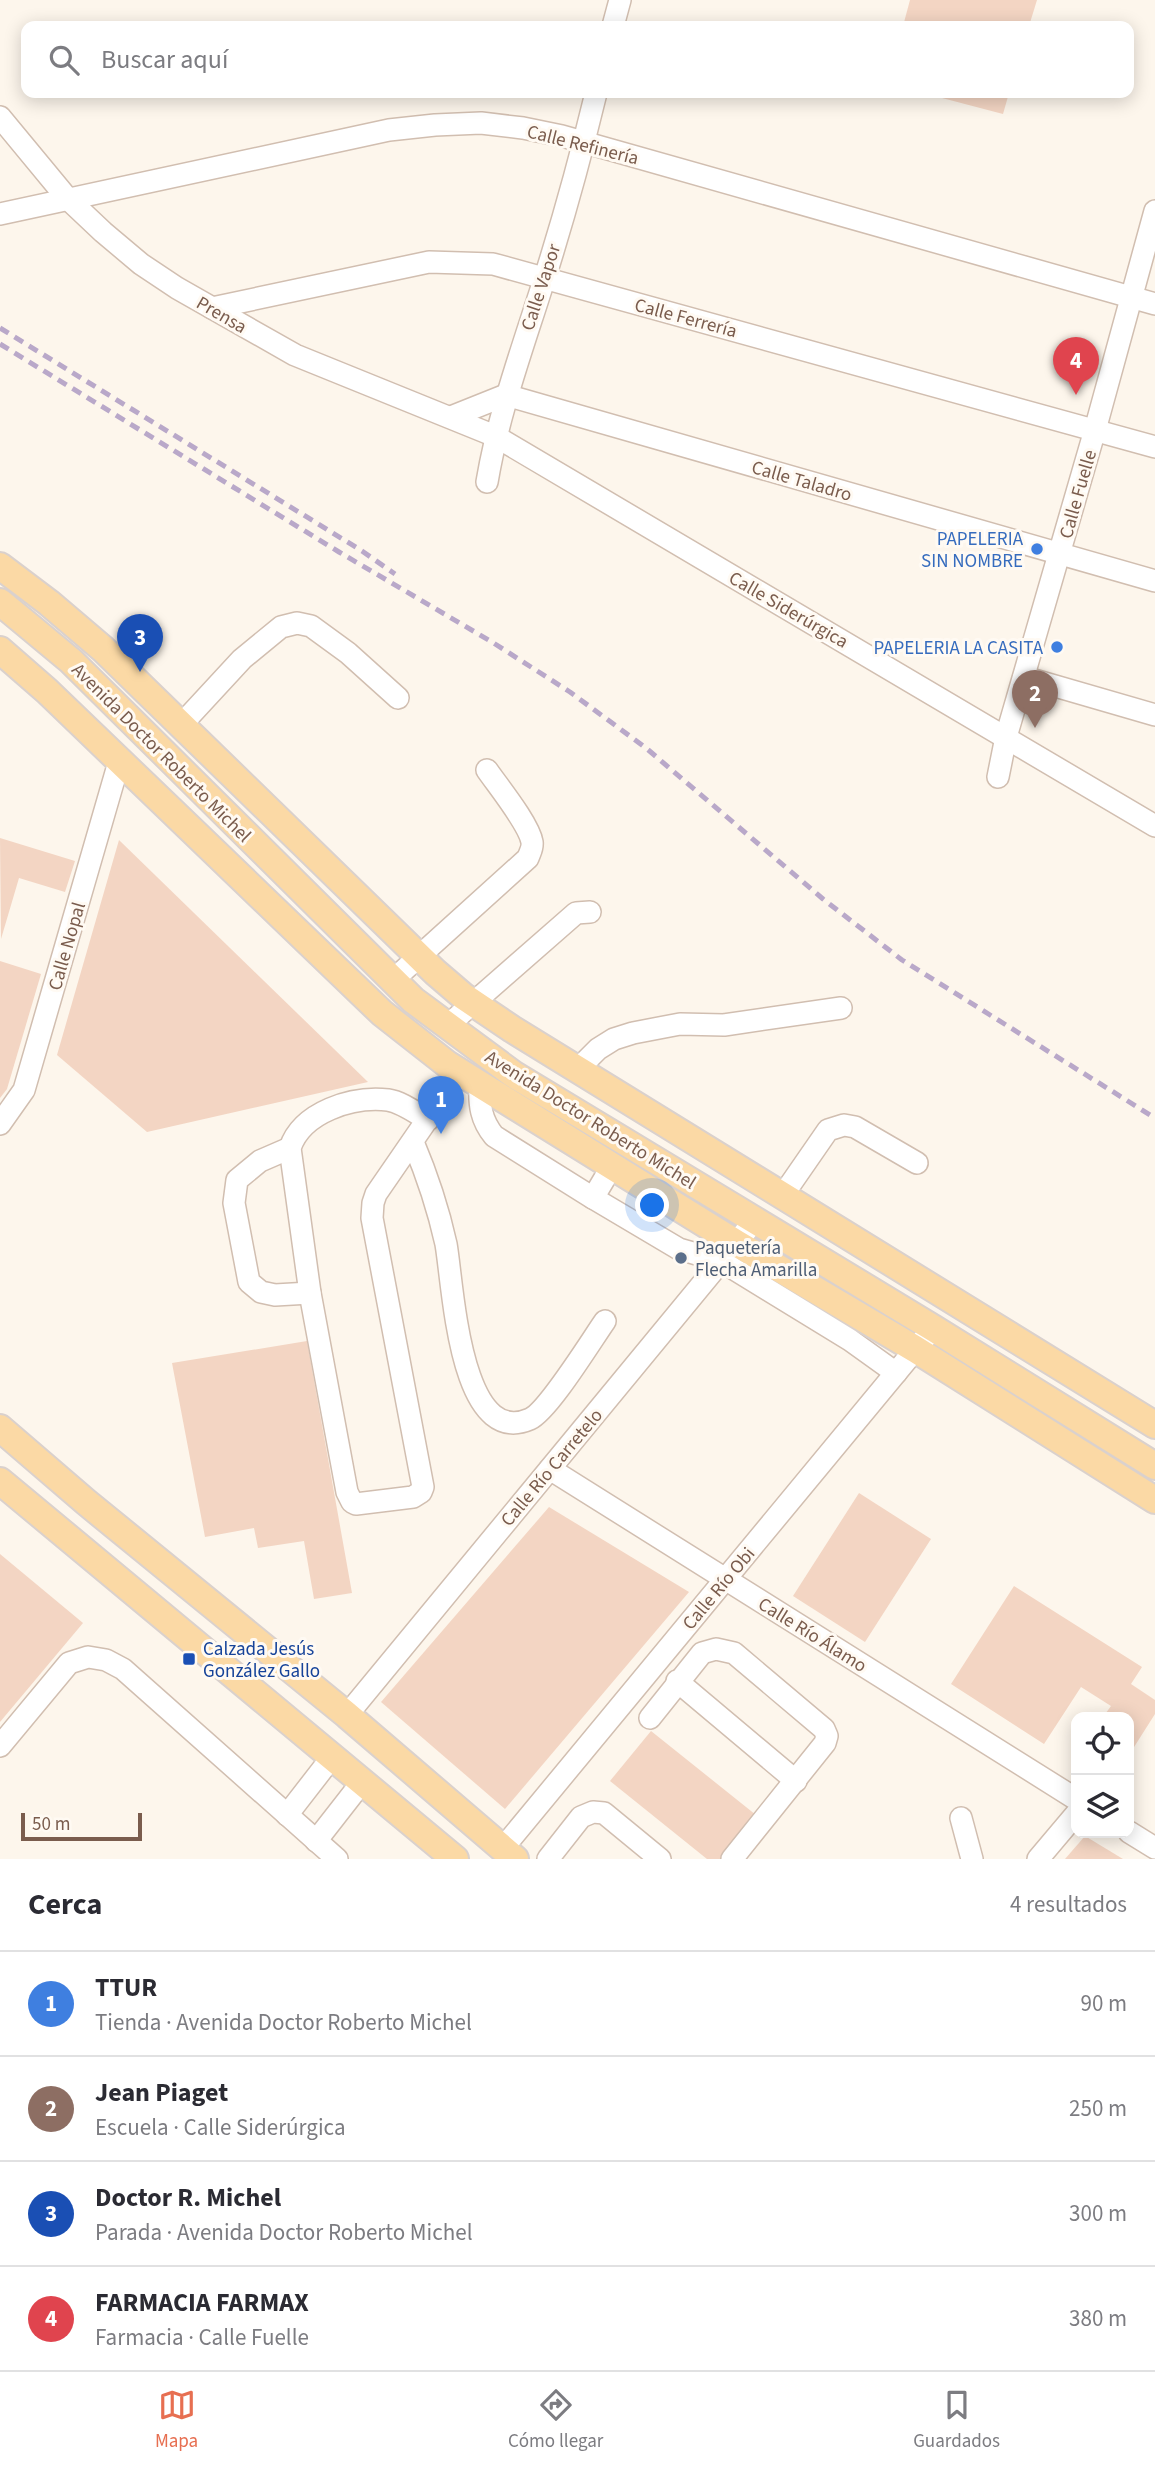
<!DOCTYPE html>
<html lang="es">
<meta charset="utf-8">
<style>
body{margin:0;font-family:"Source Sans 3",sans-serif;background:#f2f2f3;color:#2b2b33}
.controls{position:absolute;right:21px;bottom:21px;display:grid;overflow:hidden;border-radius:14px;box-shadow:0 4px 18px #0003}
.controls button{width:63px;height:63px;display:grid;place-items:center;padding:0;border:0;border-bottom:2px solid #e1e1e2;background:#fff;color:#2b2b33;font:35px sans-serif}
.scale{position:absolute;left:21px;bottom:18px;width:121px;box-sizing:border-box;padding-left:7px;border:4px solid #7a5c4d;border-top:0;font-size:19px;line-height:24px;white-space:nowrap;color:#7a5c4d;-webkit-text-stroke:5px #fffaf3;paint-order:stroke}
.you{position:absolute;left:653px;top:1206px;width:24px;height:24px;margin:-18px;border:5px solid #fff;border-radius:50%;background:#1a73e8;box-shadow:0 0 0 10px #1a73e833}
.badge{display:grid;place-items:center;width:46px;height:46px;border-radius:50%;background:#e76f51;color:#fff;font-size:23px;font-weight:700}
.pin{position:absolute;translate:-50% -58px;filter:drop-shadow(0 2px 4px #0008)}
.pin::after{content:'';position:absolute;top:37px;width:24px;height:21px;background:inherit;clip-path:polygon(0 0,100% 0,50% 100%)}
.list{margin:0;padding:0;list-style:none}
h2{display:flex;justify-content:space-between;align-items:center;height:91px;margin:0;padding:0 28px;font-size:30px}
h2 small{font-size:23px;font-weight:400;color:#7c7c81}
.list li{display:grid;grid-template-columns:46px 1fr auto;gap:21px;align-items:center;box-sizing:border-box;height:105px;padding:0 28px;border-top:2px solid #e1e1e2}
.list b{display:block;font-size:26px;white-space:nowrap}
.list p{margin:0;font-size:23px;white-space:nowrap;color:#7c7c81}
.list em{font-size:23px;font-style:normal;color:#7c7c81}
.icon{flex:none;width:38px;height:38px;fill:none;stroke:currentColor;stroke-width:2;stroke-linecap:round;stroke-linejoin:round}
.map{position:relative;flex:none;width:1155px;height:1859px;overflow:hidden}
.search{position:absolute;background:#fff;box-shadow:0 4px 18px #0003;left:21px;right:21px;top:21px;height:77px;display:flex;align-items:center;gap:18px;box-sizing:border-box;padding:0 24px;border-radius:14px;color:#7c7c81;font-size:26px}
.sheet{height:511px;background:#fff}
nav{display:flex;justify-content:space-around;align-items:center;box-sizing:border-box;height:98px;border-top:2px solid #e1e1e2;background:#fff;font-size:19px;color:#7c7c81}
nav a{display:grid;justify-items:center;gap:4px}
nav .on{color:#e76f51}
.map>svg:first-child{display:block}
.building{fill:#f3d5c3}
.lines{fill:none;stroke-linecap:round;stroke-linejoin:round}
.minor-casing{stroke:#d1beb0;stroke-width:24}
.major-casing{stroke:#dad1cd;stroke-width:30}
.minor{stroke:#fff;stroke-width:21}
.major{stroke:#fbd9a5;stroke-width:26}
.rail{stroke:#b9a8c9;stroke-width:5;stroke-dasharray:10 7;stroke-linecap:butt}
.shop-dot{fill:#3f7fe0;stroke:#fffaf3;stroke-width:2.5}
.service-dot{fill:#5c6f8a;stroke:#fffaf3;stroke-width:2.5}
.transit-dot{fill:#1a4fb4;stroke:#fffaf3;stroke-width:2.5}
.labels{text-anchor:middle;stroke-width:6;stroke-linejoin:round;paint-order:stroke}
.street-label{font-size:19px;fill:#7a5c4d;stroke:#fffaf3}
.shop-label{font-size:19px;fill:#366cbe;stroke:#fffaf3;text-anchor:end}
.service-label{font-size:19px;fill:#4e5e75;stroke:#fffaf3;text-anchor:start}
.transit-label{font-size:19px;fill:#164399;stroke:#fffaf3;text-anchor:start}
</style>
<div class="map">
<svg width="1155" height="1859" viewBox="0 0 1155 1859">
<rect width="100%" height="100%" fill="#fdf6ec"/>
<g class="building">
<path d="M910 0H1037L1029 26H903Z"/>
<path d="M923 93H1009L1003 114Z"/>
<path d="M0 838 75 861 65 892 19 878 1 939Z"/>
<path d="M119 840 368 1082 147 1132 57 1055Z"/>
<path d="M0 961 41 974 7 1089 0 1098Z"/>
<path d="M307 1341 352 1593 314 1599 304 1541 258 1548 254 1528 205 1537 172 1363Z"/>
<path d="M859 1493 931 1539 865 1642 793 1596Z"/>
<path d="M549 1507 689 1592 505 1809 381 1702Z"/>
<path d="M0 1554 83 1623 0 1722Z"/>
<path d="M1014 1586 1142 1667 1131 1684 1155 1700V1714L1129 1755V1717H1103L1111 1706 1081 1687 1044 1744 951 1684Z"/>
<path d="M651 1731 756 1815 720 1859H707L610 1781Z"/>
<path d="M1085 1836 1123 1859H1065Z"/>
</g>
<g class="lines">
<defs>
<g id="minor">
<path d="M613 26 620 0"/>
<path d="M0 117 67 198 103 232 141 264 177 288 295 355 495 436 1155 826"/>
<path d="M0 214 389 130 435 125 481 123 523 128 562 136 1155 304"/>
<path d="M212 308 429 262 493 264 1155 447"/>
<path d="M451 417 506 395 1155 581"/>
<path d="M487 482C499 411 523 347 545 277 564 217 581 155 596 93"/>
<path d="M1024 677 1155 715"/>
<path d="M181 725 242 659 281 627 297 623 311 626 348 653 398 698"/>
<path d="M998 777 1006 737 1095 430 1155 211"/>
<path d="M393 980 528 858C530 852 533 848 532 842 529 824 498 786 487 770"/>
<path d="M447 1026 576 913 590 912"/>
<path d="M578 1069 598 1049 614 1039 633 1033 680 1024 724 1025 841 1008"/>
<path d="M480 1085C479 1105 481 1120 494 1136L593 1198"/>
<path d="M428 1120C416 1113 402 1102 388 1100 352 1096 302 1112 290 1148L310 1293 347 1492 352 1502 356 1504 413 1497 421 1492 423 1487 372 1218 373 1203 376 1194 460 1072"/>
<path d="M0 1124 24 1090 119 762"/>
<path d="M413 1142C427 1175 438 1208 446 1244 453 1282 459 1450 530 1419 548 1411 591 1341 605 1321"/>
<path d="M290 1148 260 1161 237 1180 234 1203 249 1282 261 1292 275 1295 310 1293"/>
<path d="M612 1166 593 1198 679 1249 721 1261 850 1340 896 1373"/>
<path d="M783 1195 828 1130 844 1125 855 1127 917 1163"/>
<path d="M550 1469 1076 1799"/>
<path d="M677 1681 796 1781"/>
<path d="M347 1715 755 1220"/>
<path d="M650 1718 702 1653 716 1649 734 1653 824 1729 827 1736 825 1743 732 1859"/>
<path d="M0 1746 69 1663 88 1657 106 1660 123 1669 337 1859"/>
<path d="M287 1815 332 1757"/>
<path d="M961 1818 972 1859"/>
<path d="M1129 1832 1155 1848"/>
<path d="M316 1841 362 1782"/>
<path d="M503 1848 933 1328"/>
<path d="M548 1859 581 1817 593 1812 604 1813 660 1859"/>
<path d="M1038 1859 1076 1814"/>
</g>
<g id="major">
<path d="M0 566 49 603 103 649 435 972 463 996 512 1029 1155 1425"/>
<path d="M0 602 71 661 413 1000 513 1074 933 1328 1155 1466"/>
<path d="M0 650 47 691 382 1013 447 1064 736 1243 915 1349 1155 1500"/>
<path d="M0 1428 86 1502 347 1715 515 1859"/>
<path d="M0 1481 455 1859"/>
</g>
</defs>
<use href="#minor" class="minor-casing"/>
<use href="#major" class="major-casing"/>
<use href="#minor" class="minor"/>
<use href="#major" class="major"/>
<g class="rail">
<path d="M0 328 362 551 395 574"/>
<path d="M0 344 339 552 492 642 570 692 646 748 823 899 902 960 1155 1118"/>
</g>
</g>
<g class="shop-dot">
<circle cx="1037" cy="549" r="7"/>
<circle cx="1057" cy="647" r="7"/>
</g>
<circle class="service-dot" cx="681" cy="1258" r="7"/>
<rect class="transit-dot" x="182" y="1652" width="14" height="14" rx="3.5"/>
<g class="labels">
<g class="street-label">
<text transform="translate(583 144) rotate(14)" y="7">Calle Refinería</text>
<text transform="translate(540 287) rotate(-72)" y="7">Calle Vapor</text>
<text transform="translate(222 314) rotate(30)" y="7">Prensa</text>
<text transform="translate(686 317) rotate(15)" y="7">Calle Ferrería</text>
<text transform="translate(802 480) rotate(16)" y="7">Calle Taladro</text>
<text transform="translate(1077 494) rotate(-74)" y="7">Calle Fuelle</text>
<text transform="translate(789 609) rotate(30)" y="7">Calle Siderúrgica</text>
<text transform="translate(162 752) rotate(45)" y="7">Avenida Doctor Roberto Michel</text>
<text transform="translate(66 946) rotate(-74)" y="7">Calle Nopal</text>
<text transform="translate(591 1119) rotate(32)" y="7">Avenida Doctor Roberto Michel</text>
<text transform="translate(551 1467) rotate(-50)" y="7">Calle Río Carretelo</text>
<text transform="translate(718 1588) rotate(-50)" y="7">Calle Río Obi</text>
<text transform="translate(813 1634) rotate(32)" y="7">Calle Río Álamo</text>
</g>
<g class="shop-label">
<text x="1023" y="545">PAPELERIA<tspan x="1023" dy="22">SIN NOMBRE</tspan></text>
<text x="1043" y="654">PAPELERIA LA CASITA</text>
</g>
<g class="service-label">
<text x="695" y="1254">Paquetería<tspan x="695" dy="22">Flecha Amarilla</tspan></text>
</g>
<g class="transit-label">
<text x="203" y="1655">Calzada Jesús<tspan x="203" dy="22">González Gallo</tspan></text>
</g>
</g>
</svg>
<div class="controls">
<button><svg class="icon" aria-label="locate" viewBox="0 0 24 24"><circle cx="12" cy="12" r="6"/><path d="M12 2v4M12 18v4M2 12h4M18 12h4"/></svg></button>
<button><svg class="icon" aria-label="layers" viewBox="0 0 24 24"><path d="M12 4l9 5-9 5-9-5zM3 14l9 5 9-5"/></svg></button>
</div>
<div class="scale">50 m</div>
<div class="you"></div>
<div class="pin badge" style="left:441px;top:1134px;background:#3f7fe0">1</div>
<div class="pin badge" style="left:1035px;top:728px;background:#8d6e63">2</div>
<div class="pin badge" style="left:140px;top:672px;background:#1a4fb4">3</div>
<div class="pin badge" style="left:1076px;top:395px;background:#e0444e">4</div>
<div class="search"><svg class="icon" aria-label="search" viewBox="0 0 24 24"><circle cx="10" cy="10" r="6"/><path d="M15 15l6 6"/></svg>Buscar aquí</div>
</div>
<section class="sheet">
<h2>Cerca<small>4 resultados</small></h2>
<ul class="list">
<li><span class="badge" style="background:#3f7fe0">1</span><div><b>TTUR</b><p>Tienda · Avenida Doctor Roberto Michel</p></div><em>90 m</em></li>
<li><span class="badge" style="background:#8d6e63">2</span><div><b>Jean Piaget</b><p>Escuela · Calle Siderúrgica</p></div><em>250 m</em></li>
<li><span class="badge" style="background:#1a4fb4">3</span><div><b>Doctor R. Michel</b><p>Parada · Avenida Doctor Roberto Michel</p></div><em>300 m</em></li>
<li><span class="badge" style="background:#e0444e">4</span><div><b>FARMACIA FARMAX</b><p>Farmacia · Calle Fuelle</p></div><em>380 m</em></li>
</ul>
</section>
<nav>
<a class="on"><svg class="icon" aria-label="map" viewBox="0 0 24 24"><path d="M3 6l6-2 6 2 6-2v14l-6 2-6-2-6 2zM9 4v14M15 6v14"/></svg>Mapa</a>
<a><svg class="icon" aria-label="directions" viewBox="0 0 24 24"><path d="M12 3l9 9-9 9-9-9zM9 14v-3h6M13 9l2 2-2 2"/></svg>Cómo llegar</a>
<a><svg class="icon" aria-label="saved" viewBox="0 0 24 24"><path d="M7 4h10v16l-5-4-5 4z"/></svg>Guardados</a>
</nav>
